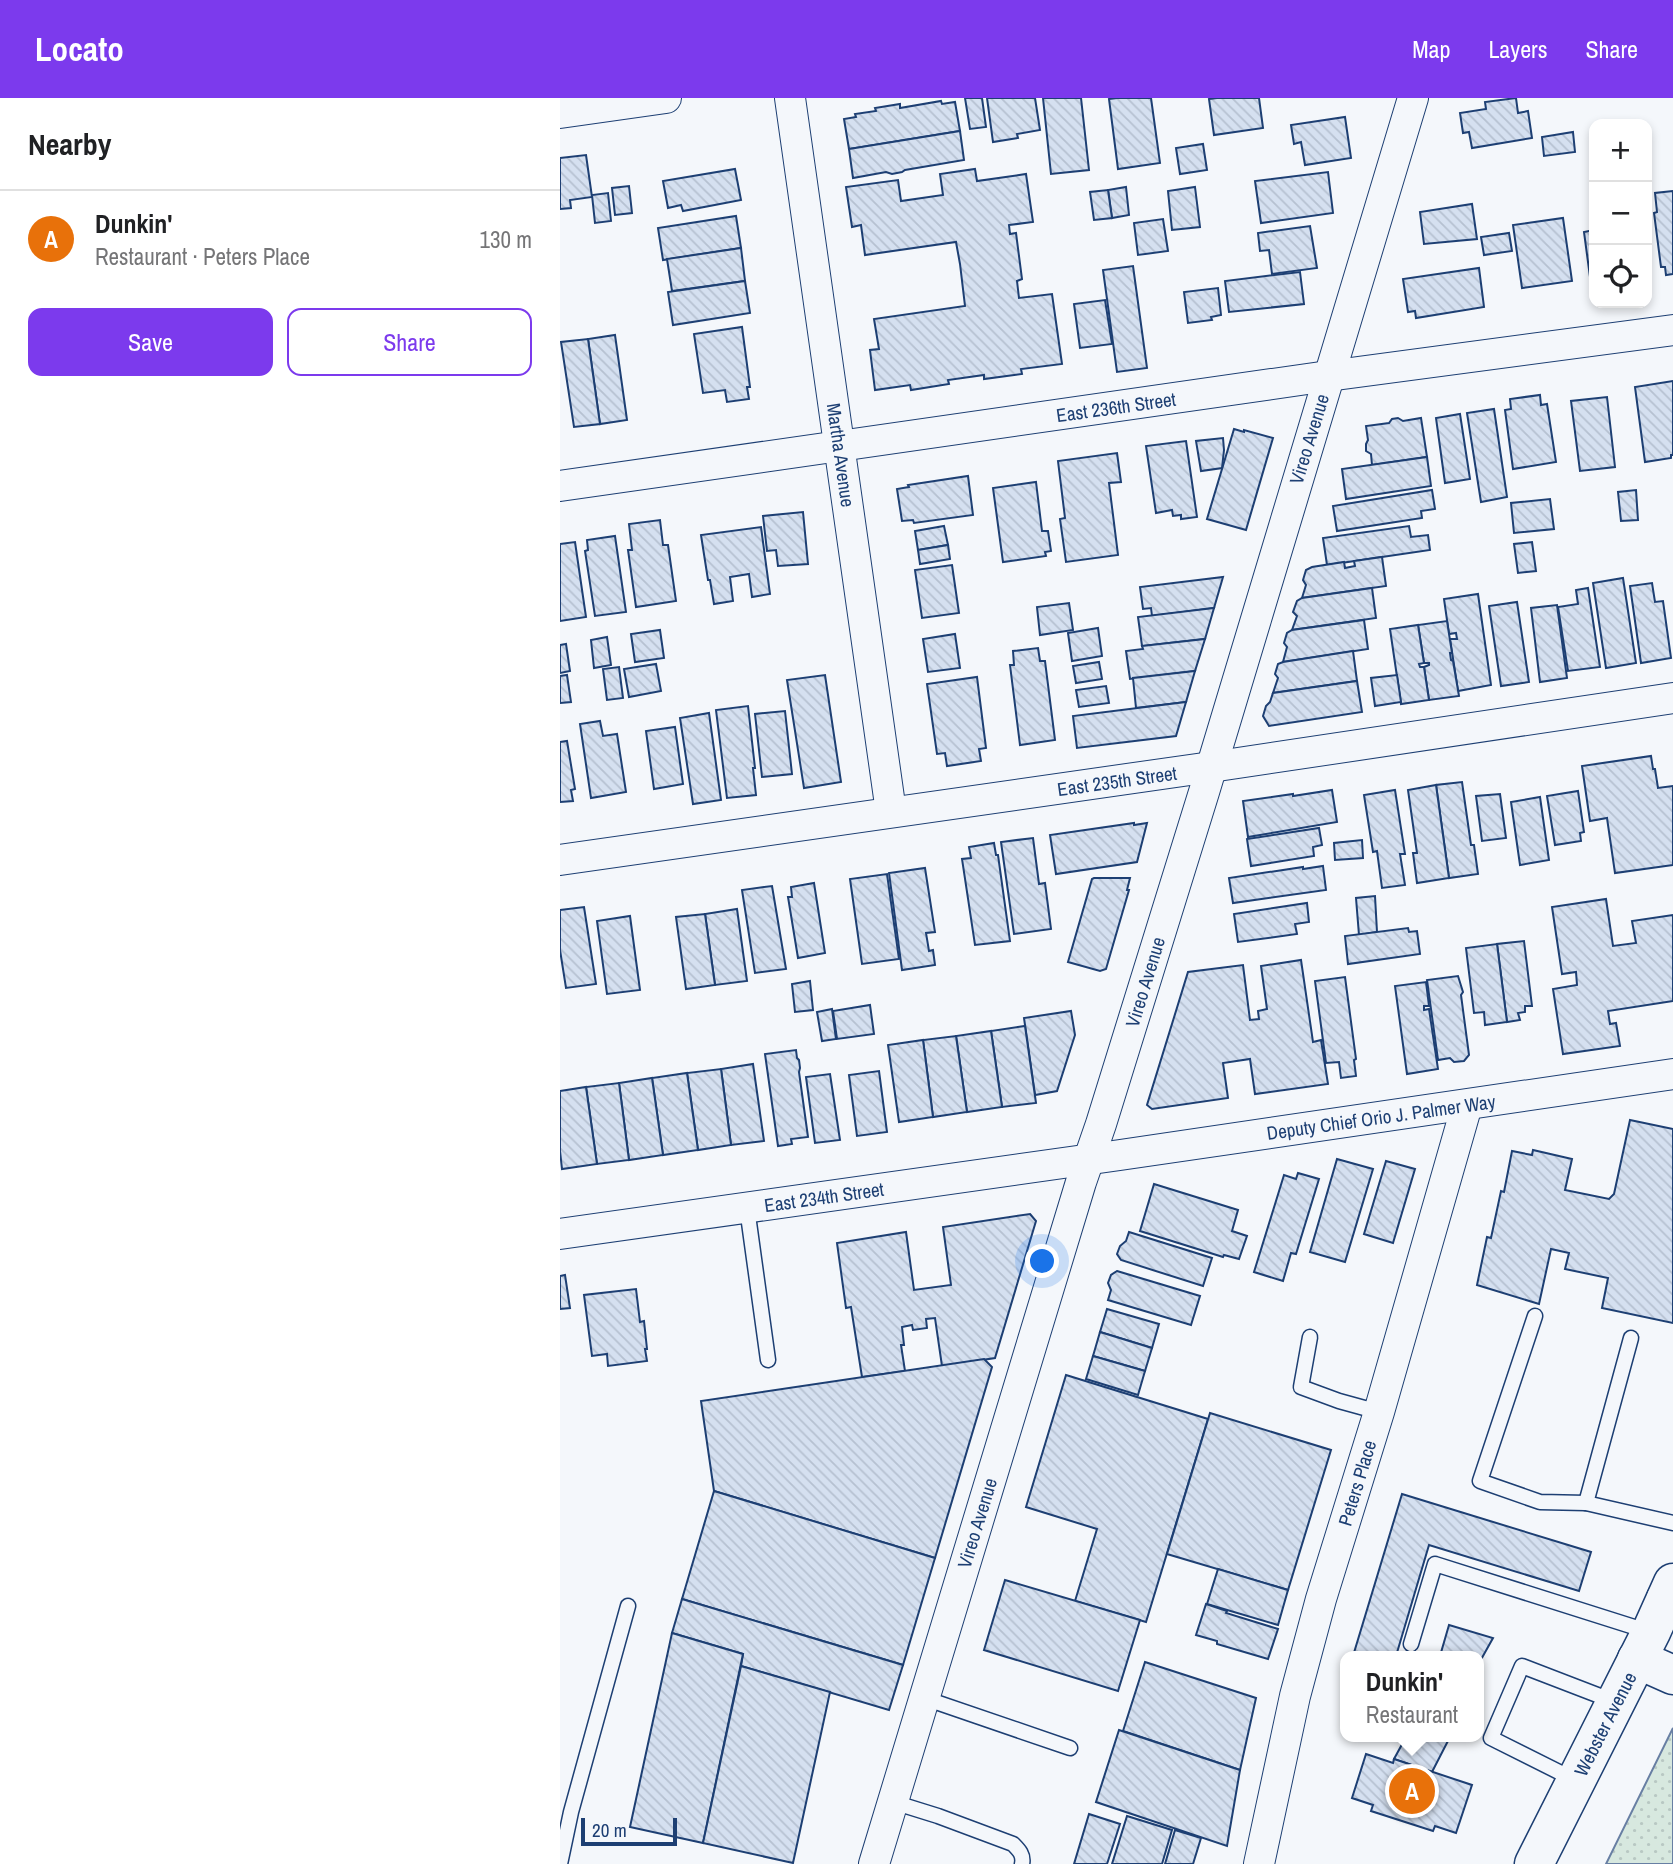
<!DOCTYPE html>
<meta charset="utf-8">
<style>
body{margin:0;font-family:"Archivo Narrow",sans-serif;background:#f2f2f2;color:#202124}
.controls{position:absolute;right:21px;top:21px;display:grid;overflow:hidden;border-radius:14px;box-shadow:0 4px 10px #0003}
.controls button{width:63px;height:63px;display:grid;place-items:center;padding:0;border:0;border-bottom:2px solid #e0e0e0;background:#fff;color:#202124;font:35px sans-serif}
.scale{position:absolute;left:21px;bottom:18px;width:96px;box-sizing:border-box;padding-left:7px;border:4px solid #1d3f73;border-top:0;font-size:19px;line-height:24px;white-space:nowrap;color:#1d3f73;-webkit-text-stroke:5px #f4f7fb;paint-order:stroke}
.you{position:absolute;left:483px;top:1164px;width:24px;height:24px;margin:-18px;border:5px solid #fff;border-radius:50%;background:#1a73e8;box-shadow:0 0 0 10px #1a73e833}
.badge{display:grid;place-items:center;width:46px;height:46px;border-radius:50%;background:#7c3aed;color:#fff;font-size:23px;font-weight:700}
.pin{position:absolute;translate:-50% -50%;border:4px solid #fff;box-shadow:0 2px 7px #0006}
.popup{position:absolute;left:780px;top:1553px;width:144px;height:91px;box-sizing:border-box;display:grid;place-content:center;border-radius:14px;background:#fff;filter:drop-shadow(0 2px 5px #0005);font-size:23px;white-space:nowrap;color:#757577}
.popup b{font-size:26px;color:#202124}
.popup::after{content:'';position:absolute;left:50%;top:100%;margin-left:-14px;border:14px solid transparent;border-top-color:#fff}
.list{margin:0;padding:0;list-style:none}
h2{display:flex;justify-content:space-between;align-items:center;height:91px;margin:0;padding:0 28px;font-size:30px}
h2 small{font-size:23px;font-weight:400;color:#757577}
.list li{display:grid;grid-template-columns:46px 1fr auto;gap:21px;align-items:center;box-sizing:border-box;height:98px;padding:0 28px;border-top:2px solid #e0e0e0}
.list b{display:block;font-size:26px;white-space:nowrap}
.list p{margin:0;font-size:23px;white-space:nowrap;color:#757577}
.list em{font-size:23px;font-style:normal;color:#757577}
.actions{display:flex;gap:14px;padding:21px 28px}
.actions a{flex:1;padding:16px 0;border:2px solid #7c3aed;border-radius:14px;text-align:center;font-size:24px;color:#7c3aed}
.actions .main{background:#7c3aed;color:#fff}
.icon{flex:none;width:38px;height:38px;fill:none;stroke:currentColor;stroke-width:2;stroke-linecap:round;stroke-linejoin:round}
.map{position:relative;flex:none;width:1113px;height:1766px;overflow:hidden}
header{display:flex;align-items:center;gap:42px;box-sizing:border-box;height:98px;padding:0 35px;background:#7c3aed;color:#fff}
header strong{font-size:33px}
nav{display:flex;gap:38px;margin-inline-start:auto;font-size:24px}
main{display:flex}
aside{flex:1;background:#fff}
.map>svg:first-child{display:block}
.park{fill:url(#park-dots);stroke:#687fa3;stroke-width:2}
.building{fill:url(#building-back-hatch);stroke:#1d3f73;stroke-width:2}
.lines{fill:none;stroke-linecap:round;stroke-linejoin:round}
.service-casing{stroke:#1d3f73;stroke-width:17}
.minor-casing{stroke:#1d3f73;stroke-width:32}
.secondary-casing{stroke:#1d3f73;stroke-width:41}
.motorway-casing{stroke:#1d3f73;stroke-width:41}
.service{stroke:#f4f7fb;stroke-width:14}
.minor{stroke:#f4f7fb;stroke-width:30}
.secondary{stroke:#f4f7fb;stroke-width:38}
.motorway{stroke:#f4f7fb;stroke-width:38}
.labels{text-anchor:middle;stroke-width:5;stroke-linejoin:round;paint-order:stroke}
.street-label{font-size:19px;fill:#1d3f73;stroke:#f4f7fb}
</style>
<header>
<strong>Locato</strong>
<nav><a>Map</a><a>Layers</a><a>Share</a></nav>
</header>
<main>
<aside>
<h2>Nearby<small></small></h2>
<ul class="list">
<li><span class="badge" style="background:#e8710a">A</span><div><b>Dunkin'</b><p>Restaurant · Peters Place</p></div><em>130 m</em></li>
</ul>
<div class="actions"><a class="main">Save</a><a>Share</a></div>
</aside>
<div class="map">
<svg width="1113" height="1766" viewBox="0 0 1113 1766">
<defs>
<pattern id="park-dots" width="8" height="8" patternUnits="userSpaceOnUse" patternTransform="scale(1.75)"><rect width="8" height="8" fill="#d7e8df"/><path d="M2 2h.1M6 6h.1" fill="none" stroke="#b8c8c3" stroke-width="1.8" stroke-linecap="round"/></pattern>
<pattern id="building-back-hatch" width="6" height="6" patternUnits="userSpaceOnUse" patternTransform="scale(1.75)"><rect width="6" height="6" fill="#d5e0f0"/><path d="M-1 5l2 2M0 0l6 6M5-1l2 2" fill="none" stroke="#b6c1d1"/></pattern>
</defs>
<rect width="100%" height="100%" fill="#f4f7fb"/>
<path class="park" d="M1113 1630V1766H1046Z"/>
<g class="building">
<path d="M405 0H422L426 29 410 31Z"/>
<path d="M427 0H475L480 32 457 36 458 40 433 44Z"/>
<path d="M483 0H521L529 72 491 76Z"/>
<path d="M557 0H591L600 65 558 71 549 1Z"/>
<path d="M657 0H699L703 30 654 37 649 1Z"/>
<path d="M956 0 958 15 968 13 972 40 912 50 909 34 903 35 900 15 926 11 925 4Z"/>
<path d="M381 3 382 6 395 4 400 33 289 51 284 21 296 19 295 16 316 13 315 10 340 6V10Z"/>
<path d="M785 19 791 60 745 67 741 44 734 46 731 27Z"/>
<path d="M400 33 404 62 345 72 342 74 332 76 326 74 293 80 289 51Z"/>
<path d="M1013 34 1015 54 984 58 982 39Z"/>
<path d="M643 46 647 72 620 76 616 50Z"/>
<path d="M26 57 32 99 10 102 11 110 0 111V60Z"/>
<path d="M175 71 181 102 123 113 121 107 108 110 103 83Z"/>
<path d="M415 71 417 83 466 76 473 124 449 127 450 136 456 135 462 181 457 183 459 200 492 196 502 266 461 271 462 276 424 281V277L388 282 389 286 351 292 350 287 315 292 310 252 319 251 314 221 405 208 400 166 396 144 305 157 301 127 292 129 286 89 338 82 341 103 383 97 380 76Z"/>
<path d="M768 74 773 115 701 125 695 83Z"/>
<path d="M69 88 72 115 55 117 52 90Z"/>
<path d="M566 89 569 117 552 120 548 92Z"/>
<path d="M635 89 640 129 612 132 608 93Z"/>
<path d="M548 92 552 120 534 122 530 94Z"/>
<path d="M1113 93V176L1106 177 1105 169H1101L1094 115 1097 114 1095 95Z"/>
<path d="M48 95 51 123 35 125 32 97Z"/>
<path d="M912 106 917 141 864 146 860 114Z"/>
<path d="M176 118 181 150 103 162 98 130Z"/>
<path d="M1003 120 1012 183 962 190 953 127Z"/>
<path d="M603 121 608 153 578 157 574 125Z"/>
<path d="M750 128 757 170 712 176 709 152 700 153 698 135Z"/>
<path d="M1034 132V178L1030 179 1024 134Z"/>
<path d="M949 135 952 153 924 157 921 139Z"/>
<path d="M181 150 185 183 112 193 107 161Z"/>
<path d="M573 168 587 270 557 274 543 172Z"/>
<path d="M919 170 924 209 856 220 855 213 848 214 843 181Z"/>
<path d="M740 174 744 206 669 214 665 183Z"/>
<path d="M185 183 190 215 113 227 108 194Z"/>
<path d="M658 190 661 217 651 219 652 222 628 225 624 194Z"/>
<path d="M545 202 552 246 520 250 514 206Z"/>
<path d="M182 229 190 289H187L189 301 167 304 165 292 143 295 134 236Z"/>
<path d="M55 237 67 322 40 326 28 241Z"/>
<path d="M28 241 40 326 14 329 1 244Z"/>
<path d="M1113 283V357H1111V360L1085 364 1075 289Z"/>
<path d="M980 297 981 307 987 306 996 364 953 371 945 312 951 311 950 301Z"/>
<path d="M1047 299 1055 369 1020 373 1011 303Z"/>
<path d="M934 311 947 399 921 404 907 315Z"/>
<path d="M900 316 910 381 885 385 876 320Z"/>
<path d="M838 320 843 323 861 320 867 359 812 367 811 356 806 353V346L808 342 806 328 829 325 832 321Z"/>
<path d="M674 331 684 334V332L713 340 686 432 647 421Z"/>
<path d="M663 340 664 352 662 370 641 373 636 343Z"/>
<path d="M626 343 637 419 621 421V417L613 418 612 412 596 415 586 348Z"/>
<path d="M557 355 561 384 549 385 558 457 506 464 500 421 505 420 498 363Z"/>
<path d="M867 359 871 388 786 401 782 371Z"/>
<path d="M408 378 413 417 354 425 353 422 342 423 337 391 349 389 348 387Z"/>
<path d="M476 384 482 433H488L491 453 485 454 486 458 443 464 433 390Z"/>
<path d="M872 392 875 411 861 413 862 420 777 433 773 408Z"/>
<path d="M1076 392 1078 422 1061 423 1058 394Z"/>
<path d="M990 401 994 431 954 435 951 405Z"/>
<path d="M243 414 248 466 218 468 216 452 207 453 203 418Z"/>
<path d="M100 422 103 447H108L116 503 76 509 68 452H72L69 426Z"/>
<path d="M384 428 388 447 358 452 355 433Z"/>
<path d="M849 428 851 439 868 437 870 452 767 467 763 440Z"/>
<path d="M201 429 210 496 192 499 189 476 170 479 173 503 154 506 150 482H148L141 437Z"/>
<path d="M55 438 66 514 35 518 25 453 28 452 27 442Z"/>
<path d="M15 444 26 519 0 523V446Z"/>
<path d="M972 444 976 473 958 475 954 446Z"/>
<path d="M388 447 390 461 360 466 358 452Z"/>
<path d="M822 459 826 488 742 500 746 487 743 482 746 472 752 469 784 464 785 470 795 468 794 463Z"/>
<path d="M392 467 399 515 362 520 355 472Z"/>
<path d="M663 479 654 510 592 518 591 510 583 511 580 489Z"/>
<path d="M1063 480 1076 565 1046 570 1033 485Z"/>
<path d="M1092 485 1095 504 1103 503 1111 560 1081 565 1070 488Z"/>
<path d="M812 490 816 520 732 532 737 518 733 514 737 503 742 500Z"/>
<path d="M1028 490 1040 569 1008 573 998 509 1018 506 1016 492Z"/>
<path d="M918 496 931 587 898 593 890 541H897L896 535 889 536 884 501Z"/>
<path d="M957 504 969 584 941 588 929 508Z"/>
<path d="M509 505 513 532 480 537 477 509Z"/>
<path d="M997 507 1007 580 980 584 971 510Z"/>
<path d="M654 510 645 541 582 548 578 519Z"/>
<path d="M804 522 808 551 723 564 727 549 724 545 727 535 732 532Z"/>
<path d="M887 523 892 555H890L891 562 893 563 899 598 869 602 864 569 869 567V565H864L858 527Z"/>
<path d="M858 527 864 565 859 566 860 569H864L869 602 841 606 830 531Z"/>
<path d="M538 530 542 558 512 563 508 535Z"/>
<path d="M100 532 104 560 75 564 71 536Z"/>
<path d="M395 536 400 570 368 574 363 541Z"/>
<path d="M47 539 51 567 34 570 31 542Z"/>
<path d="M645 541 635 573 570 581 566 553 583 551 582 548Z"/>
<path d="M6 546 10 573 0 575V547Z"/>
<path d="M478 550 480 563H485L495 642 460 647 450 567H454L453 553Z"/>
<path d="M793 553 797 583 713 595 718 580 715 576 718 566 723 564Z"/>
<path d="M539 564 542 581 516 585 513 568Z"/>
<path d="M96 566 101 593 69 599 64 571Z"/>
<path d="M59 569 63 600 47 602 43 571Z"/>
<path d="M635 573 626 604 576 610 573 580Z"/>
<path d="M7 577 11 604 0 605V578Z"/>
<path d="M265 577 281 684 244 690 227 582Z"/>
<path d="M837 577 841 604 815 608 811 580Z"/>
<path d="M417 579 426 650 419 651 421 663 387 668 385 655 377 656 367 586Z"/>
<path d="M797 583 802 614 709 628 703 618 706 608 710 604 713 595Z"/>
<path d="M546 588 549 605 519 609 516 592Z"/>
<path d="M626 604 616 638 517 650 513 618Z"/>
<path d="M188 608 195 670H193L196 697 167 700 156 612Z"/>
<path d="M225 613 232 676 202 679 195 616Z"/>
<path d="M149 615 161 702 133 706 120 620Z"/>
<path d="M40 623 43 638 57 636 66 694 31 700 20 626Z"/>
<path d="M115 629 123 686 94 691 86 633Z"/>
<path d="M7 643 15 691 11 692 13 703 0 704V644Z"/>
<path d="M1091 658 1093 671H1095L1098 690 1113 688V767L1055 775 1047 720 1030 723 1022 668Z"/>
<path d="M902 684 911 747H914L918 776 889 780 876 687Z"/>
<path d="M876 687 889 780 857 785 853 755H857L848 692Z"/>
<path d="M772 692 777 724 688 739 683 703 733 696V698Z"/>
<path d="M835 692 845 756H840L845 787 822 790 817 753 813 754 804 697Z"/>
<path d="M1018 693 1024 734 1020 735 1021 743 995 747 987 698Z"/>
<path d="M940 696 946 740 922 743 916 698Z"/>
<path d="M980 699 989 762 960 767 951 704Z"/>
<path d="M574 725V727L587 725 577 764 496 776 490 737Z"/>
<path d="M759 730 762 747 753 749 754 758 691 768 687 741Z"/>
<path d="M473 740 479 786 485 785 491 831 454 836 441 744Z"/>
<path d="M802 742 803 760 775 762 774 745Z"/>
<path d="M434 745 436 757H438L450 843 415 847 402 761 411 760 409 749Z"/>
<path d="M763 768 766 792 673 805 669 780 743 769V771Z"/>
<path d="M365 770 375 834 366 835 369 853 373 852 375 867 342 872 329 775Z"/>
<path d="M327 776 339 861 302 866 290 781Z"/>
<path d="M534 780H570L567 792H569L546 871 540 873 508 864 532 781Z"/>
<path d="M254 785 265 855 238 860 228 799H232L231 789Z"/>
<path d="M212 788 226 871 195 875 182 792Z"/>
<path d="M815 798 817 834 799 837 796 800Z"/>
<path d="M1046 801 1053 848 1076 845 1072 823 1113 817V903L1048 913 1050 926 1056 925 1060 948 1003 956 993 891 1017 887 1016 874 1002 876 992 809Z"/>
<path d="M747 805 749 824 735 826 737 836 678 844 674 816Z"/>
<path d="M24 809 36 886 6 890 0 852V812Z"/>
<path d="M177 811 187 883 155 887 145 816Z"/>
<path d="M145 816 155 887 126 891 116 819Z"/>
<path d="M70 818 80 892 47 896 37 823Z"/>
<path d="M848 830 849 834 857 833 860 856 788 866 785 838Z"/>
<path d="M964 843 972 908H965V914L958 915 960 922 947 924 937 846Z"/>
<path d="M937 846 947 924 925 927 924 914 914 915 906 850Z"/>
<path d="M741 862 753 944 761 942 768 986 695 996 690 961 663 965 668 1000 592 1011 587 1007 628 874 683 867 690 922 699 921 698 913 707 911 701 868Z"/>
<path d="M898 878 903 894 901 897 909 957 904 963 894 964 890 960 878 962 867 882Z"/>
<path d="M785 879 796 961 794 962 796 978 781 980 779 964 766 965 755 883Z"/>
<path d="M250 883 253 912 235 914 232 886Z"/>
<path d="M866 884 869 908H864V912L869 911 878 971 847 976 835 888Z"/>
<path d="M310 907 314 936 277 941 273 913Z"/>
<path d="M272 911 276 941 262 943 257 914Z"/>
<path d="M511 913 515 937 497 993 475 997 464 920Z"/>
<path d="M465 928 476 1005 442 1009 431 933Z"/>
<path d="M431 933 442 1009 407 1014 396 938Z"/>
<path d="M396 938 407 1014 373 1019 363 942Z"/>
<path d="M363 942 373 1019 339 1024 328 947Z"/>
<path d="M236 952 237 960 239 962 240 970 239 974 248 1039 231 1041 232 1046 218 1048 205 956Z"/>
<path d="M193 966 204 1043 171 1047 161 971Z"/>
<path d="M161 971 171 1047 138 1052 127 975Z"/>
<path d="M319 973 327 1034 297 1038 289 977Z"/>
<path d="M127 975 138 1052 103 1057 92 980Z"/>
<path d="M270 976 280 1042 255 1045 246 979Z"/>
<path d="M92 980 103 1057 69 1062 59 985Z"/>
<path d="M59 985 69 1062 37 1066 26 989Z"/>
<path d="M26 989 37 1066 2 1071 0 1053V993Z"/>
<path d="M1070 1022 1113 1031V1225L1042 1210 1048 1180 1005 1171 1009 1155 991 1151 979 1206 917 1187 927 1139 931 1140 941 1093 944 1094 952 1053 972 1057 973 1052 1012 1061 1005 1092 1049 1101 1054 1096Z"/>
<path d="M777 1061 813 1071 785 1164 750 1154Z"/>
<path d="M826 1063 855 1071 833 1145 804 1136Z"/>
<path d="M738 1075 759 1081 736 1156 731 1155 723 1183 694 1174 724 1077 736 1081Z"/>
<path d="M594 1086 678 1112 672 1133 687 1138 679 1161 664 1157 663 1159 580 1133Z"/>
<path d="M470 1116 476 1123 435 1260 382 1268 375 1220 366 1221 367 1230 353 1232 352 1227 342 1229 344 1247H341L345 1273 302 1279 291 1209 286 1210 277 1145 346 1134 354 1192 391 1187 383 1129Z"/>
<path d="M569 1134 652 1160 643 1188 561 1162 557 1156 560 1148 566 1143Z"/>
<path d="M557 1173 640 1198 631 1227 548 1202 551 1192 548 1185 551 1177Z"/>
<path d="M5 1177 10 1210 0 1211V1178Z"/>
<path d="M76 1191 80 1224 84 1223 87 1251H85L87 1263 48 1268 47 1256 32 1258 24 1197Z"/>
<path d="M547 1211 599 1226 592 1250 540 1234Z"/>
<path d="M540 1234 592 1250 585 1273 533 1258Z"/>
<path d="M533 1258 585 1273 578 1297 526 1281Z"/>
<path d="M424 1261 432 1269 375 1460 154 1393 141 1303Z"/>
<path d="M506 1277 648 1321 586 1524 515 1503 537 1431 466 1409Z"/>
<path d="M650 1315 771 1352 728 1492 607 1456Z"/>
<path d="M154 1393 375 1460 343 1567 122 1501Z"/>
<path d="M842 1396 1031 1454 1019 1493 869 1447 836 1558H793Z"/>
<path d="M658 1471 728 1492 718 1527 647 1506Z"/>
<path d="M445 1482 580 1522 558 1593 424 1552Z"/>
<path d="M122 1501 343 1567 329 1612 181 1568 183 1556 112 1535Z"/>
<path d="M646 1506 667 1513 666 1515 718 1531 708 1561 657 1546V1543L636 1537Z"/>
<path d="M889 1527 933 1540 918 1567V1558H880Z"/>
<path d="M112 1535 183 1556 143 1745 70 1729Z"/>
<path d="M585 1564 696 1600 680 1672 563 1633Z"/>
<path d="M181 1568 270 1594 233 1765 143 1745Z"/>
<path d="M559 1632 680 1672 667 1748 536 1704Z"/>
<path d="M846 1639H890L872 1674 834 1661Z"/>
<path d="M806 1656 833 1665 834 1661 912 1687 896 1735 875 1728 873 1733 811 1713 813 1707 792 1700Z"/>
<path d="M529 1716 560 1726 547 1766H514Z"/>
<path d="M567 1718 612 1732 602 1766H552Z"/>
<path d="M615 1732 641 1740 633 1766H605Z"/>
</g>
<g class="lines">
<defs>
<g id="service">
<path d="M187 1110 208 1262"/>
<path d="M975 1218 920 1383 980 1404 1026 1405 1113 1425"/>
<path d="M750 1239 741 1289 779 1303 819 1314"/>
<path d="M1026 1405 1071 1240"/>
<path d="M851 1546 875 1466 1090 1534"/>
<path d="M364 1600 510 1650"/>
<path d="M1015 1682 931 1640 962 1568 1053 1603"/>
<path d="M333 1704 378 1718 453 1746C459 1752 464 1757 462 1766"/>
<path d="M0 1766 11 1714 68 1508"/>
</g>
<g id="minor">
<path d="M230 0 331 714"/>
<path d="M0 15 106 0"/>
<path d="M0 388 768 278 1113 232"/>
<path d="M0 762 651 669 1113 600"/>
<path d="M0 1136 560 1057 1113 976"/>
<path d="M314 1766 521 1084 541 1026 644 694 853 0"/>
<path d="M699 1766 735 1598 761 1501 819 1314 907 1007"/>
</g>
<path id="secondary" d="M974 1766 1091 1534 1113 1485"/>
<g id="motorway">
<path d="M1106 1501 1113 1504"/>
<path d="M1077 1561 1113 1577"/>
</g>
</defs>
<use href="#service" class="service-casing"/>
<use href="#minor" class="minor-casing"/>
<use href="#secondary" class="secondary-casing"/>
<use href="#motorway" class="motorway-casing"/>
<use href="#service" class="service"/>
<use href="#minor" class="minor"/>
<use href="#secondary" class="secondary"/>
<use href="#motorway" class="motorway"/>
</g>
<g class="labels">
<g class="street-label">
<text transform="translate(556 309) rotate(-8)" y="7">East 236th Street</text>
<text transform="translate(749 341) rotate(-73)" y="7">Vireo Avenue</text>
<text transform="translate(281 357) rotate(82)" y="7">Martha Avenue</text>
<text transform="translate(557 683) rotate(-8)" y="7">East 235th Street</text>
<text transform="translate(585 884) rotate(-73)" y="7">Vireo Avenue</text>
<text transform="translate(821 1019) rotate(-8)" y="7">Deputy Chief Orio J. Palmer Way</text>
<text transform="translate(264 1099) rotate(-8)" y="7">East 234th Street</text>
<text transform="translate(797 1385) rotate(-73)" y="7">Peters Place</text>
<text transform="translate(417 1425) rotate(-73)" y="7">Vireo Avenue</text>
<text transform="translate(1045 1626) rotate(-63)" y="7">Webster Avenue</text>
</g>
</g>
</svg>
<div class="controls">
<button>+</button>
<button>−</button>
<button><svg class="icon" aria-label="locate" viewBox="0 0 24 24"><circle cx="12" cy="12" r="6"/><path d="M12 2v4M12 18v4M2 12h4M18 12h4"/></svg></button>
</div>
<div class="scale">20 m</div>
<div class="you"></div>
<div class="pin badge" style="left:852px;top:1693px;background:#e8710a">A</div>
<div class="popup"><b>Dunkin'</b>Restaurant</div>
</div>
</main>
